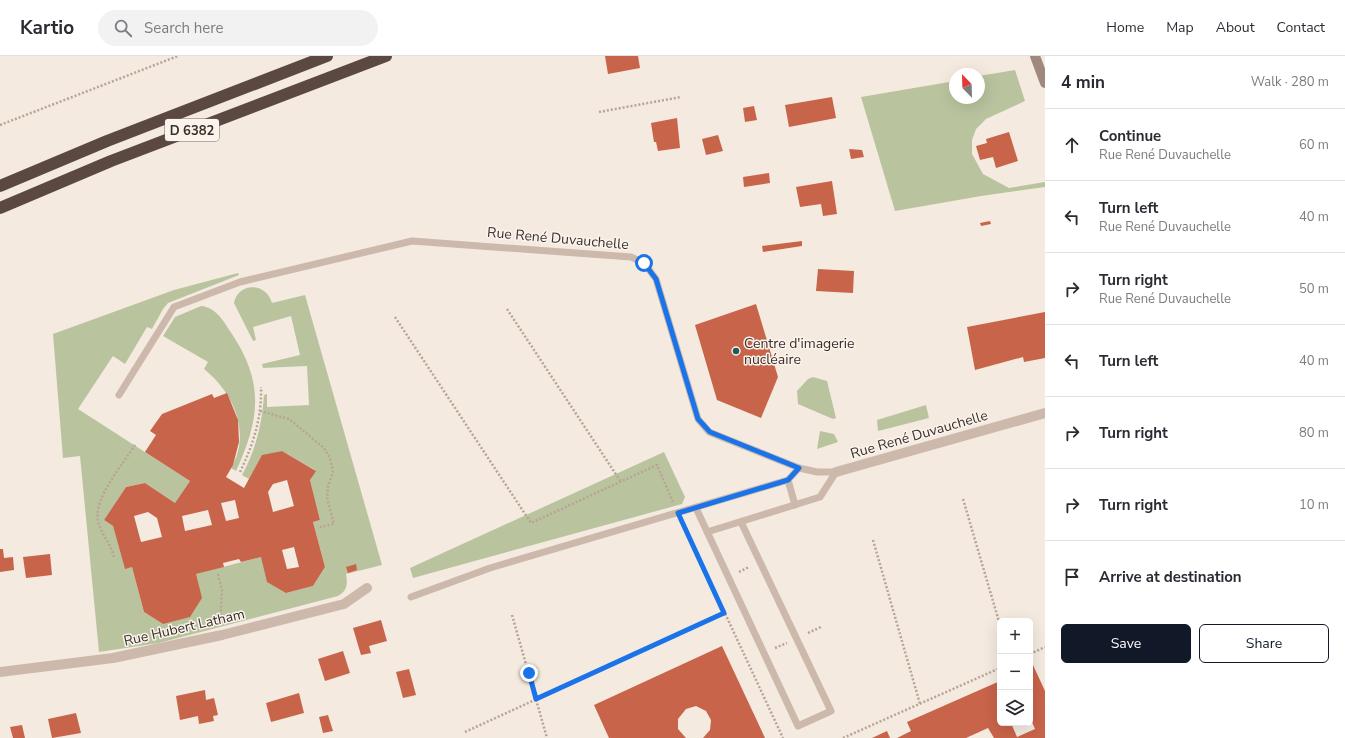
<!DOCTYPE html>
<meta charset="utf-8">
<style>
body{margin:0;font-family:"Nunito Sans",sans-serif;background:#f2f2f3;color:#2b2b33}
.controls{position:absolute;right:12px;bottom:12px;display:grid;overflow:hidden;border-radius:6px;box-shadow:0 4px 16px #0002}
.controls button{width:36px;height:36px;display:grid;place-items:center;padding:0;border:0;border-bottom:1px solid #e1e1e2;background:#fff;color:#2b2b33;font:20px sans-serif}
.compass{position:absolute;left:949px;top:12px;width:36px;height:36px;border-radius:50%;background:#fff;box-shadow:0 4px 16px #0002;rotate:337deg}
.stop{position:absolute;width:12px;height:12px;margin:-9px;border:3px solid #1a73e8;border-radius:50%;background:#fff}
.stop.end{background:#1a73e8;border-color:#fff;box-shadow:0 1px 4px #0008}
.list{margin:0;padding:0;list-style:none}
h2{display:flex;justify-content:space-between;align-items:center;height:52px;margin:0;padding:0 16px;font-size:17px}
h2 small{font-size:13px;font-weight:400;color:#7c7c81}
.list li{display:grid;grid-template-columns:26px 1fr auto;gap:12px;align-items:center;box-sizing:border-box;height:72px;padding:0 16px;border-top:1px solid #e1e1e2}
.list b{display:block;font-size:15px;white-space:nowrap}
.list p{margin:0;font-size:13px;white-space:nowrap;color:#7c7c81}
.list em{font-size:13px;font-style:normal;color:#7c7c81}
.actions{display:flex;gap:8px;padding:12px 16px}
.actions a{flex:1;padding:9px 0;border:1px solid #111827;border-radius:6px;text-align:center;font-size:14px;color:#111827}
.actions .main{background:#111827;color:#fff}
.icon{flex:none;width:22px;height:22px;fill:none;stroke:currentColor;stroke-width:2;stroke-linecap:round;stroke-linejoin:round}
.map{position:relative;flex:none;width:1045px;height:682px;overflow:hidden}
header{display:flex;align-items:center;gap:24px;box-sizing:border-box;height:56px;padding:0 20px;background:#fff;border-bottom:1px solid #e1e1e2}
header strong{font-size:19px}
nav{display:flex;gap:22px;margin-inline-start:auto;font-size:14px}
.search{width:280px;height:36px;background:#f2f2f3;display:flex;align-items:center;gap:10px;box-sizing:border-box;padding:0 14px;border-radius:22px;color:#7c7c81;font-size:15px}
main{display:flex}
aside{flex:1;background:#fff}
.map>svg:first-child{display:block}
.green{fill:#b9c49f}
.building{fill:#c86449;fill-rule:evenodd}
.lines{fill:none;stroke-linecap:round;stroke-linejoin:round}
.path{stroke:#b9a395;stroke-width:2.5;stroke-dasharray:2 2;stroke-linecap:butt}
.lane{stroke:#cdb9ab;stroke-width:7}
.street{stroke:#cdb9ab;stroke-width:10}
.secondary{stroke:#a0887c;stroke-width:10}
.highway{stroke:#5b4841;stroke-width:12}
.route{stroke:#1a73e8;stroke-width:5}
.poi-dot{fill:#1e5b5d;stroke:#fbf4ed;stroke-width:1.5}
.labels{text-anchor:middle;stroke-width:3;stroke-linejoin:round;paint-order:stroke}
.shield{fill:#fbf4ed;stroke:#746a64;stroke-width:1}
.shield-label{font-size:13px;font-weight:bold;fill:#3a2f2a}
.street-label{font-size:14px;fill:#3a2f2a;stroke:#fbf4ed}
.poi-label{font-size:14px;fill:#3a2f2a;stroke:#fbf4ed;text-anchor:start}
</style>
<header>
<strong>Kartio</strong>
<div class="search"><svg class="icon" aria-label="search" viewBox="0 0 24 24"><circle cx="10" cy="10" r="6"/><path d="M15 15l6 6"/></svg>Search here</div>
<nav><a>Home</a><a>Map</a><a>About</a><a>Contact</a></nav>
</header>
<main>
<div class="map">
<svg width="1045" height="682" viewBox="0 0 1045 682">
<rect width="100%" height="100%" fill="#f4eae0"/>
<g class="green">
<path d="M1015 14 1025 45 986 63 976 73 972 84V98L983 118 1009 132 1045 126V131L981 140 895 155 861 41 955 25V42H979V20Z"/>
<path d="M238 217 239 219 168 247 163 253 152 273 147 271 125 308 113 300 78 353 190 425 175 447 145 427 126 431 104 464 113 470 125 512 132 511 144 556 163 568 196 518 261 501 286 537 313 530 325 511 313 466 320 464 310 424 315 414 282 395 262 400 249 423 242 419C256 393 262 368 264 339L267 338V351L309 349 307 310 263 312 262 308 300 299 291 260 253 271 256 284 253 285 234 247C238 226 266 226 272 247L305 239 382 509 346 518C348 528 347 535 338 540L159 587 99 596 80 400 63 402 53 278 174 234Z"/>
<path d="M201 250C215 251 223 264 230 275 264 325 261 361 236 415L231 412C252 377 233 336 204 313L208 306 163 280 175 261Z"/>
<path d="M813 321 827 325 836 362 833 363 798 348 797 335 808 323Z"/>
<path d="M926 349 929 362 878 375 877 364Z"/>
<path d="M820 375 834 378 838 386 817 393Z"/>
<path d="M664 396 685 441 682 448 413 522 410 512Z"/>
</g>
<g class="building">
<path d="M605 0H638L640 12 608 18Z"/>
<path d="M832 41 836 62 789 71 785 49Z"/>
<path d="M754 50 757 64 745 66 743 52Z"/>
<path d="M677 62 680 92 658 95 656 86H654L651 67Z"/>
<path d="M1009 76 1018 105 996 112 993 101 980 104 976 90 987 87 986 83Z"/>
<path d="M718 79 723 95 706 99 702 83Z"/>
<path d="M849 93 862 94 864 101 851 103Z"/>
<path d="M769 117 770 127 744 131 743 121Z"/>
<path d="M832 125 837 158 823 160 821 148 800 151 796 131Z"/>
<path d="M990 165 991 168 981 170 980 167Z"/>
<path d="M802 185V190L763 196 762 190Z"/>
<path d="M818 213 854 215 853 237 816 235Z"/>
<path d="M756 248 778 321 761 362 717 344 695 269Z"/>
<path d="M1045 256V302L1024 306 1023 301 975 314 967 271Z"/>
<path d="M227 337 238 364 239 386 233 409 226 421 244 432 262 399 282 395 316 415 310 424 320 464 313 466 325 511 313 530 286 537 267 526 261 501 241 506 239 503 223 507 224 511 196 518 202 542 190 561 163 568 144 556 132 511 125 513 113 470 104 464 126 431 145 427 175 447 190 425 145 396 156 379 150 375 162 358 212 338 214 342ZM287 424 294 450 273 456 268 436 273 428ZM235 444 239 462 226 465 221 447ZM208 454 212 469 185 475 182 460ZM148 456 157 462 162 481 141 486 134 460ZM294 491 299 511 287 513 282 494Z"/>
<path d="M0 493H3L4 502 13 501 14 514 0 516Z"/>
<path d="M50 498 52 519 26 522 23 501Z"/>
<path d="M356 508 357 514 348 517 346 511Z"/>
<path d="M381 564 387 585 369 590 371 597 361 599 353 572Z"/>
<path d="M722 590 765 682H703L710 674 711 664 706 655 696 650 686 653 678 663V673L686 682H609L594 649Z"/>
<path d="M343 595 350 617 325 625 318 603Z"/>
<path d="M1033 609 1045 635V682H994L988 672 966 682H897L911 675 907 666 1000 625V667H1011L1017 681 1035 673 1030 661V611Z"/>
<path d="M409 613 416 639 403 642 396 616Z"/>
<path d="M205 634 206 644 214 642 218 659 213 660 214 665 199 668 198 660 180 664 176 640Z"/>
<path d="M299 637 304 657 271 666 266 647Z"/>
<path d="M76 657 81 677 52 682 48 663Z"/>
<path d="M328 659 333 675 323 677 319 661Z"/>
<path d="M22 669 25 682H13L10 671Z"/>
<path d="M887 675 890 682H872Z"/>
</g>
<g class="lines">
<g class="path">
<path d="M599 56 681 41"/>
<path d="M0 69 178 0"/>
<path d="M507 253 621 426"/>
<path d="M395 261 531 467 657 409 673 446"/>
<path d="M260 355 289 363 324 392 330 402 333 416 328 430 327 442 334 468 320 471"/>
<path d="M240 416C253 389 262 362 261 331"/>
<path d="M963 443 1000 569"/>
<path d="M683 467 783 682"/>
<path d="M873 484 920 648"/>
<path d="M114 501C111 488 101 478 98 465 93 443 123 408 135 389"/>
<path d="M739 516 749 511"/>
<path d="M218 518 222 535 220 566"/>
<path d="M512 559 547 682"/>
<path d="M808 577 821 571"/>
<path d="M775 592 787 587"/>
<path d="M1030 598 1045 591"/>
<path d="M465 676 724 557"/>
<path d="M843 682 1000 612"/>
</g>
<g class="lane">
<path d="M119 339 174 251 240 226 412 185 631 201 644 207 656 223 698 363 709 376 799 412"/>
<path d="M788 424 795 449"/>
<path d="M696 452 798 670 831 655 741 466"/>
<path d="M707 476 820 441 836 416"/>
<path d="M411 541 490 512 788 424 799 412 817 416H836"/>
</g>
<g class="street">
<path d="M836 416 1045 357"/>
<path d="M0 616 113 602 222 579 344 548 367 532"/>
</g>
<path class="secondary" d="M1035 0 1045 27"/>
<g class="highway">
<path d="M0 130 107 85 327 0"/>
<path d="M0 152 111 105 386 0"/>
</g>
</g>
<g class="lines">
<path class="route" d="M529 617 536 643 724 557 678 457 788 424 799 412 710 376 698 363 656 223 644 207"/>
</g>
<circle class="poi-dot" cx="736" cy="295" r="4"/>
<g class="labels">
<rect class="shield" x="165" y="63" width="54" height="22" rx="3"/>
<g class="shield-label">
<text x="192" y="79">D 6382</text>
</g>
<g class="street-label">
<text transform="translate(558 182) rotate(5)" y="5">Rue René Duvauchelle</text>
<text transform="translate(919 378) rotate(-16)" y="5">Rue René Duvauchelle</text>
<text transform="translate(184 571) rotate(-13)" y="5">Rue Hubert Latham</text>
</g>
<g class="poi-label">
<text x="744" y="292">Centre d'imagerie<tspan x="744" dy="16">nucléaire</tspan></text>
</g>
</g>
</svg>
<div class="controls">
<button>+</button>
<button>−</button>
<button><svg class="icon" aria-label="layers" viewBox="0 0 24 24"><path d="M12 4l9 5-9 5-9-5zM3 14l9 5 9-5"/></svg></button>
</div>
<svg class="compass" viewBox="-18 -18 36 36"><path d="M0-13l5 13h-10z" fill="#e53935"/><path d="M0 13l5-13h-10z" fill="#7c7c81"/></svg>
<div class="stop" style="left:644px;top:207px"></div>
<div class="stop end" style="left:529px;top:617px"></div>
</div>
<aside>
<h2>4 min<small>Walk · 280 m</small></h2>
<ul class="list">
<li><svg class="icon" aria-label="ahead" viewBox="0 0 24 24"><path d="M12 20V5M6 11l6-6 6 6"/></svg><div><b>Continue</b><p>Rue René Duvauchelle</p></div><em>60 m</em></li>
<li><svg class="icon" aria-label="left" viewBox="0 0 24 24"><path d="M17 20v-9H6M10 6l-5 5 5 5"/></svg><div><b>Turn left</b><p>Rue René Duvauchelle</p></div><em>40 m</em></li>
<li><svg class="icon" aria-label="right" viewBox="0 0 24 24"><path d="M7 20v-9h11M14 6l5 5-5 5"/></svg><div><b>Turn right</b><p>Rue René Duvauchelle</p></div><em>50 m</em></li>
<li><svg class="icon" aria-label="left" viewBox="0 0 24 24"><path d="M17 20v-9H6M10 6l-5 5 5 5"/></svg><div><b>Turn left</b></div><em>40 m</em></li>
<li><svg class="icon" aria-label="right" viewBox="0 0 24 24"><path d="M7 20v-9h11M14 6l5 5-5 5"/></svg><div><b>Turn right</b></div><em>80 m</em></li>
<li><svg class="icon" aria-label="right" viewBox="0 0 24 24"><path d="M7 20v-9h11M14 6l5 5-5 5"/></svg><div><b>Turn right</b></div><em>10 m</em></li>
<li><svg class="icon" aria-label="arrive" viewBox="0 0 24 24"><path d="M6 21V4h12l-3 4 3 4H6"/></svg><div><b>Arrive at destination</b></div></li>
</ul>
<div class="actions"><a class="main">Save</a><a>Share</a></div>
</aside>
</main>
